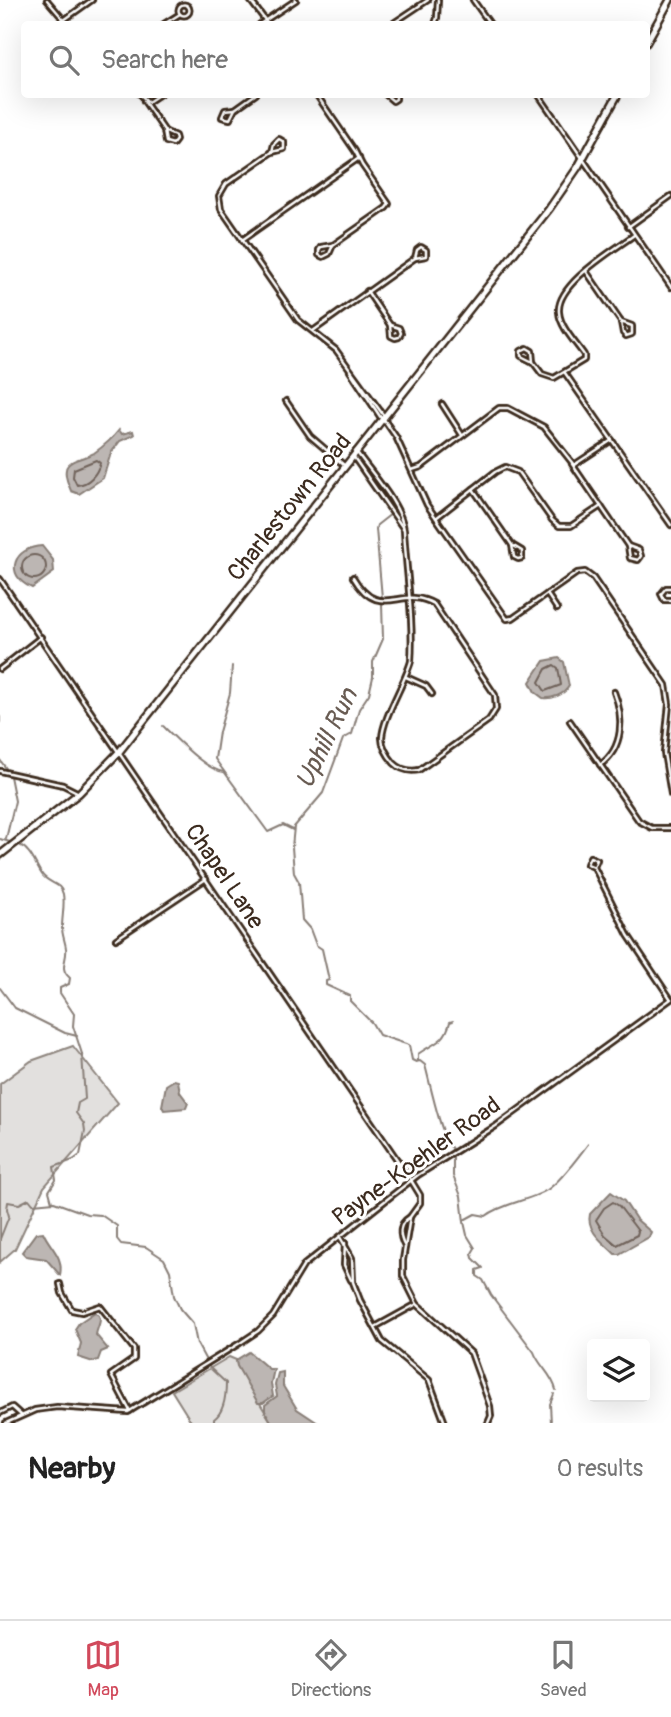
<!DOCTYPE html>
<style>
body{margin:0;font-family:Pangolin,sans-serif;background:#f6f6f6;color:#222}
.controls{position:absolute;right:21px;bottom:21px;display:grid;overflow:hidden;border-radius:7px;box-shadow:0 7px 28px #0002}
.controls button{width:63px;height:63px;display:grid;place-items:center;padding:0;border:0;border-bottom:2px solid #e0e0e0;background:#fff;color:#222;font:35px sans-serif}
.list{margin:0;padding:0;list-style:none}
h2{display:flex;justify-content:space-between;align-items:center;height:91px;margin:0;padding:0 28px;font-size:30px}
h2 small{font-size:23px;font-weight:400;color:#767676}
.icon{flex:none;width:38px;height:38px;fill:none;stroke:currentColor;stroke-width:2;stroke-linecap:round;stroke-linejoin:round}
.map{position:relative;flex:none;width:671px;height:1423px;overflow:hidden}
.search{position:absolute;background:#fff;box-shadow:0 7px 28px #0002;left:21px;right:21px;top:21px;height:77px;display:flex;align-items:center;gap:18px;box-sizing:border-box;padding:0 24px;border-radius:7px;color:#767676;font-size:26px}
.sheet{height:196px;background:#fff}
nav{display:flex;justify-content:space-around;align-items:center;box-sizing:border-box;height:98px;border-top:2px solid #e0e0e0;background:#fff;font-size:19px;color:#767676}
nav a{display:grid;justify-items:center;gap:4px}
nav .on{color:#d1495b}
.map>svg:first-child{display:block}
.green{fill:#e2e0de;stroke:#8e857e;stroke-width:2}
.water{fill:#bcb6b3;stroke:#887e77;stroke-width:2}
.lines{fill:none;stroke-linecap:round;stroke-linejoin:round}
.shore{stroke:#6f625a;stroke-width:2}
.stream{stroke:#887e77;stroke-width:2}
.street-casing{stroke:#3b2a1e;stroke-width:8}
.primary-casing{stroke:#3b2a1e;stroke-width:10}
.street{stroke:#fff;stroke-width:2.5}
.primary{stroke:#fff;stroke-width:5}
.labels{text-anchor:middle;stroke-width:6;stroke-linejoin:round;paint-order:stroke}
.street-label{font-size:24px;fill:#3b2a1e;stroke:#fff}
.water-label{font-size:26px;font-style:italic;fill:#685b52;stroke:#fff}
</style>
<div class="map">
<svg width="671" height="1423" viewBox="0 0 671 1423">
<rect width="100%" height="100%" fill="#fff"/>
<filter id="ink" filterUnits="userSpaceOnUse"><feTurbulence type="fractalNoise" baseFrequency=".0143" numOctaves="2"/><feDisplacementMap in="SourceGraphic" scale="14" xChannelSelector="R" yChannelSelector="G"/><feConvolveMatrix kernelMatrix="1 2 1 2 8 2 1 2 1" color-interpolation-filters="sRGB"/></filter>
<g filter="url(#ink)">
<g class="green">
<path d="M73 1046 118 1103 44 1187 15 1249 0 1262V1084L31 1061Z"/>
<path d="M229 1357 236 1360 237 1366 272 1423H192L172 1391Z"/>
</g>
<g class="water">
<path d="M119 430 122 434 133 431 134 435 120 441 111 453 103 478 79 494 71 491C69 485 64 477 66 469 68 459 86 458 94 453 104 446 112 439 119 430Z"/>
<path d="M42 546 53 560 54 572 32 588C2 574 15 547 42 546Z"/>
<path d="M559 658 564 662 569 686C564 695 552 699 543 698L535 692 530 682 544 661Z"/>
<path d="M174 1080 178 1081 180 1092 188 1103 186 1108 164 1110 162 1106 166 1085Z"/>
<path d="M611 1192 624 1201 636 1219 651 1232 649 1237 619 1254H615C604 1243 586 1231 590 1214Z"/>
<path d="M43 1232C50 1248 64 1256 60 1275L46 1259 26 1256 22 1252 36 1233Z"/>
<path d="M95 1312C105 1318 97 1326 96 1335L108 1349 101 1352 98 1360 93 1362 78 1357 81 1343 75 1329 79 1323Z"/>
<path d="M249 1352 269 1369H274L271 1383 273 1396 263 1403H258L237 1366 236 1360Z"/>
<path d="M283 1372V1386L297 1409 318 1423H272L265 1411V1405L277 1396 275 1385 278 1373Z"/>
</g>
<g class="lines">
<g class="shore">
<path d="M96 460 100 463C97 474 89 484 77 485L73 477 74 469Z"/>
<circle cx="34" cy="567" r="12"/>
<path d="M554 665 558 668 561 685 545 691 539 682 546 669Z"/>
<path d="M613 1202 619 1206 638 1231 637 1235 617 1245 605 1235 596 1220 604 1208Z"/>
</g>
<g class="stream">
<path d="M0 28V32"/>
<path d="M382 598 376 529 377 525 391 514"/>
<path d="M382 604 383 639 373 662V677L369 694 359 709 352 734 343 739 323 793 294 827 292 847 294 873 299 882 302 920 310 929 316 945 322 949 329 980 326 981V985L350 996V1001L372 1023 379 1035 409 1045 412 1060 416 1062 420 1061 425 1065C430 1083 441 1137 452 1149"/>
<path d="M232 666 230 693 219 732 215 759 268 832 283 825 293 830"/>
<path d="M0 717V722"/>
<path d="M163 726C177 739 205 770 224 772"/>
<path d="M0 760 8 771"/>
<path d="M0 839 13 843"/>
<path d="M6 839 15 801 10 776"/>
<path d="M18 844C31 850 34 862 41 873 47 884 61 882 63 894 65 905 62 917 62 927 62 935 65 941 66 948 68 960 58 968 70 978L69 984 60 988V993L74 1014 73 1026 82 1054 85 1099 78 1103 76 1113 84 1124 85 1131 80 1155 73 1160 54 1167 56 1180 49 1191 52 1202"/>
<path d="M0 988 15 1008 65 1033 77 1036"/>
<path d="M418 1061V1054C433 1043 445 1043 450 1022L453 1021"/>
<path d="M453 1158V1176L461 1196 464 1222 467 1235 475 1248 472 1253 473 1258 483 1268 477 1270V1276L483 1280 491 1295 534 1352C539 1366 552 1374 556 1390"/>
<path d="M464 1220 475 1214 486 1216C503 1203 529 1201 547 1190 561 1181 578 1157 588 1144"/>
<path d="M0 1239 9 1216 7 1209 8 1202 19 1204 29 1199 33 1204 54 1202 87 1214 101 1215 117 1226V1239L121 1244 146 1247 164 1259 170 1271 174 1296 180 1309 193 1324 197 1344 210 1368 226 1383C226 1395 224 1412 214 1419V1423"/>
<path d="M551 1423 550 1404 554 1394"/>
</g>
<defs>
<g id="street">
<path d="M47 0 64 20 92 0"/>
<path d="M250 0 268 24"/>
<path d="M473 0 490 24"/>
<circle cx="184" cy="10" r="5.5"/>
<path d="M57 24 64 20"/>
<path d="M164 24 180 14"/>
<path d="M260 24 296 0"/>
<path d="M392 24 428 0"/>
<path d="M435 24 437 18 438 0"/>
<path d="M140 94 148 102 160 94"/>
<path d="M316 94 355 151 362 165 389 204 386 208 333 245"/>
<path d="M385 94 393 101 396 99V94"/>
<path d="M538 94 671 287"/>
<path d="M144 101 164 130"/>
<path d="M235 109 230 119 222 117 225 110Z"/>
<path d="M235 109 256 94"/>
<path d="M164 131 175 136 176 140 173 144 166 142Z"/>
<path d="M279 139 284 142V149L272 152 274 144Z"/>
<path d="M272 152 226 184 219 196 221 209 298 320 336 350 384 416"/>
<path d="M628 227 671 196"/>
<path d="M242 240 359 158"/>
<path d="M333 245 329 254 323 257 319 255V250L321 247Z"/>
<path d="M421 247 426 250V256L415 258 417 250Z"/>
<path d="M586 271 621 322"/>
<path d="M367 291 390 325"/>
<path d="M621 322 632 326V334L626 336 623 333Z"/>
<path d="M390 325 399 328 401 333 399 337 395 338 391 336Z"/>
<path d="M313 331 415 258"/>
<path d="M527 348 532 351 533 362 521 356V351Z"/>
<path d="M533 362 542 374 554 378 584 360V355C576 343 560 327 559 312 556 284 614 250 634 235"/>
<path d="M350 371 381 418"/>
<path d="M565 373 671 525"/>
<path d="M286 401 310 436 345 466"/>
<path d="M442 404 462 435"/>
<path d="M383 418 396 437 407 461"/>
<path d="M353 456 403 528"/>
<path d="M407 461 427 505 507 619 513 618 577 573 585 572 593 578 666 685 669 704 664 753 671 794"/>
<path d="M572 464 628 546"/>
<path d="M412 470 421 467 499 408H508L544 427 574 465 612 440"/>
<path d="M473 489 512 545"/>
<path d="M436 518 495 472 505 467 518 472 552 520 559 526H571L601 506"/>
<path d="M512 545 522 551V558L518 559 514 557Z"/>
<path d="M628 546 639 550 641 556 638 560 630 558Z"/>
<path d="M353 577C380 623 401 584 434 604L495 695 496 709 489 720 419 770C409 772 401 770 394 763 388 756 382 747 382 738 383 717 405 683 411 661 414 620 406 571 404 530 401 504 371 473 356 451"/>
<path d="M0 579 409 1177 420 1195V1203L410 1217 403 1260V1276L417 1304 471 1353 490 1406 491 1416 488 1423"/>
<path d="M671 588H666L661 594 664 600H671"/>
<path d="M547 594 557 609"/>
<path d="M0 669 41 637"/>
<path d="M406 677 426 686 432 694"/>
<path d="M570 721 639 821 652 828H671"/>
<path d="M600 765C624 748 624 717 614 692"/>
<path d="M0 771 63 785 79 793"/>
<path d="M594 867 597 860 590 857 587 864 594 867 628 935 670 998"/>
<path d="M116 939 206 879"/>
<path d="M340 1237 352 1258 353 1282 360 1300 382 1341 429 1380 445 1423"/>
<path d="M345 1243 344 1265 351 1280"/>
<path d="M405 1247C399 1236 398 1224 410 1217"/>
<path d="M60 1284 62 1293 72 1310 82 1312 100 1306 134 1349V1359L111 1375 130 1411"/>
<path d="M375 1327 415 1305"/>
<path d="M0 1413 12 1407 21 1415"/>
<path d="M6 1423 35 1410 57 1407 128 1412 240 1343 258 1331 273 1316 304 1265 381 1204 418 1175 496 1126 671 999"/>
</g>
<g id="primary">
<path d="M646 43 670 0"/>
<path d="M0 855 79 793 119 752 549 209 578 167 618 94"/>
</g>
</defs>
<use href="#street" class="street-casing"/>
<use href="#primary" class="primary-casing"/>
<use href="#street" class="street"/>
<use href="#primary" class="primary"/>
</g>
</g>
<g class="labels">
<g class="street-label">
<text transform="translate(289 507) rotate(-51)" y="8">Charlestown Road</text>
<text transform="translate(225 876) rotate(56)" y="8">Chapel Lane</text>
<text transform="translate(416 1161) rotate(-36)" y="8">Payne-Koehler Road</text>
</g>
<g class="water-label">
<text transform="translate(326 738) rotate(-64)" y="9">Uphill Run</text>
</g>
</g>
</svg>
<div class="controls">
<button><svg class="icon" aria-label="layers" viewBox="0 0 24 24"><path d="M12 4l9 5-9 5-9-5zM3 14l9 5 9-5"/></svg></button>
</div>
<div class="search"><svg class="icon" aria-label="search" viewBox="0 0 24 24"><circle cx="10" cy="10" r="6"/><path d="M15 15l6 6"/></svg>Search here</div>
</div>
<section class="sheet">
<h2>Nearby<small>0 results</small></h2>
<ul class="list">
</ul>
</section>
<nav>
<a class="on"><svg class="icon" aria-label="map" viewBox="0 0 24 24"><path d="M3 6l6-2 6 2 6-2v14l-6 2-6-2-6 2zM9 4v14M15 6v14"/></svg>Map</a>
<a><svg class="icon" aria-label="directions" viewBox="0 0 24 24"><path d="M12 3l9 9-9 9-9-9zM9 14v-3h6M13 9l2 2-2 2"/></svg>Directions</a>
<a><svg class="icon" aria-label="saved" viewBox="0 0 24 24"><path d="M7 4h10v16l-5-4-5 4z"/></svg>Saved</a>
</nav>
